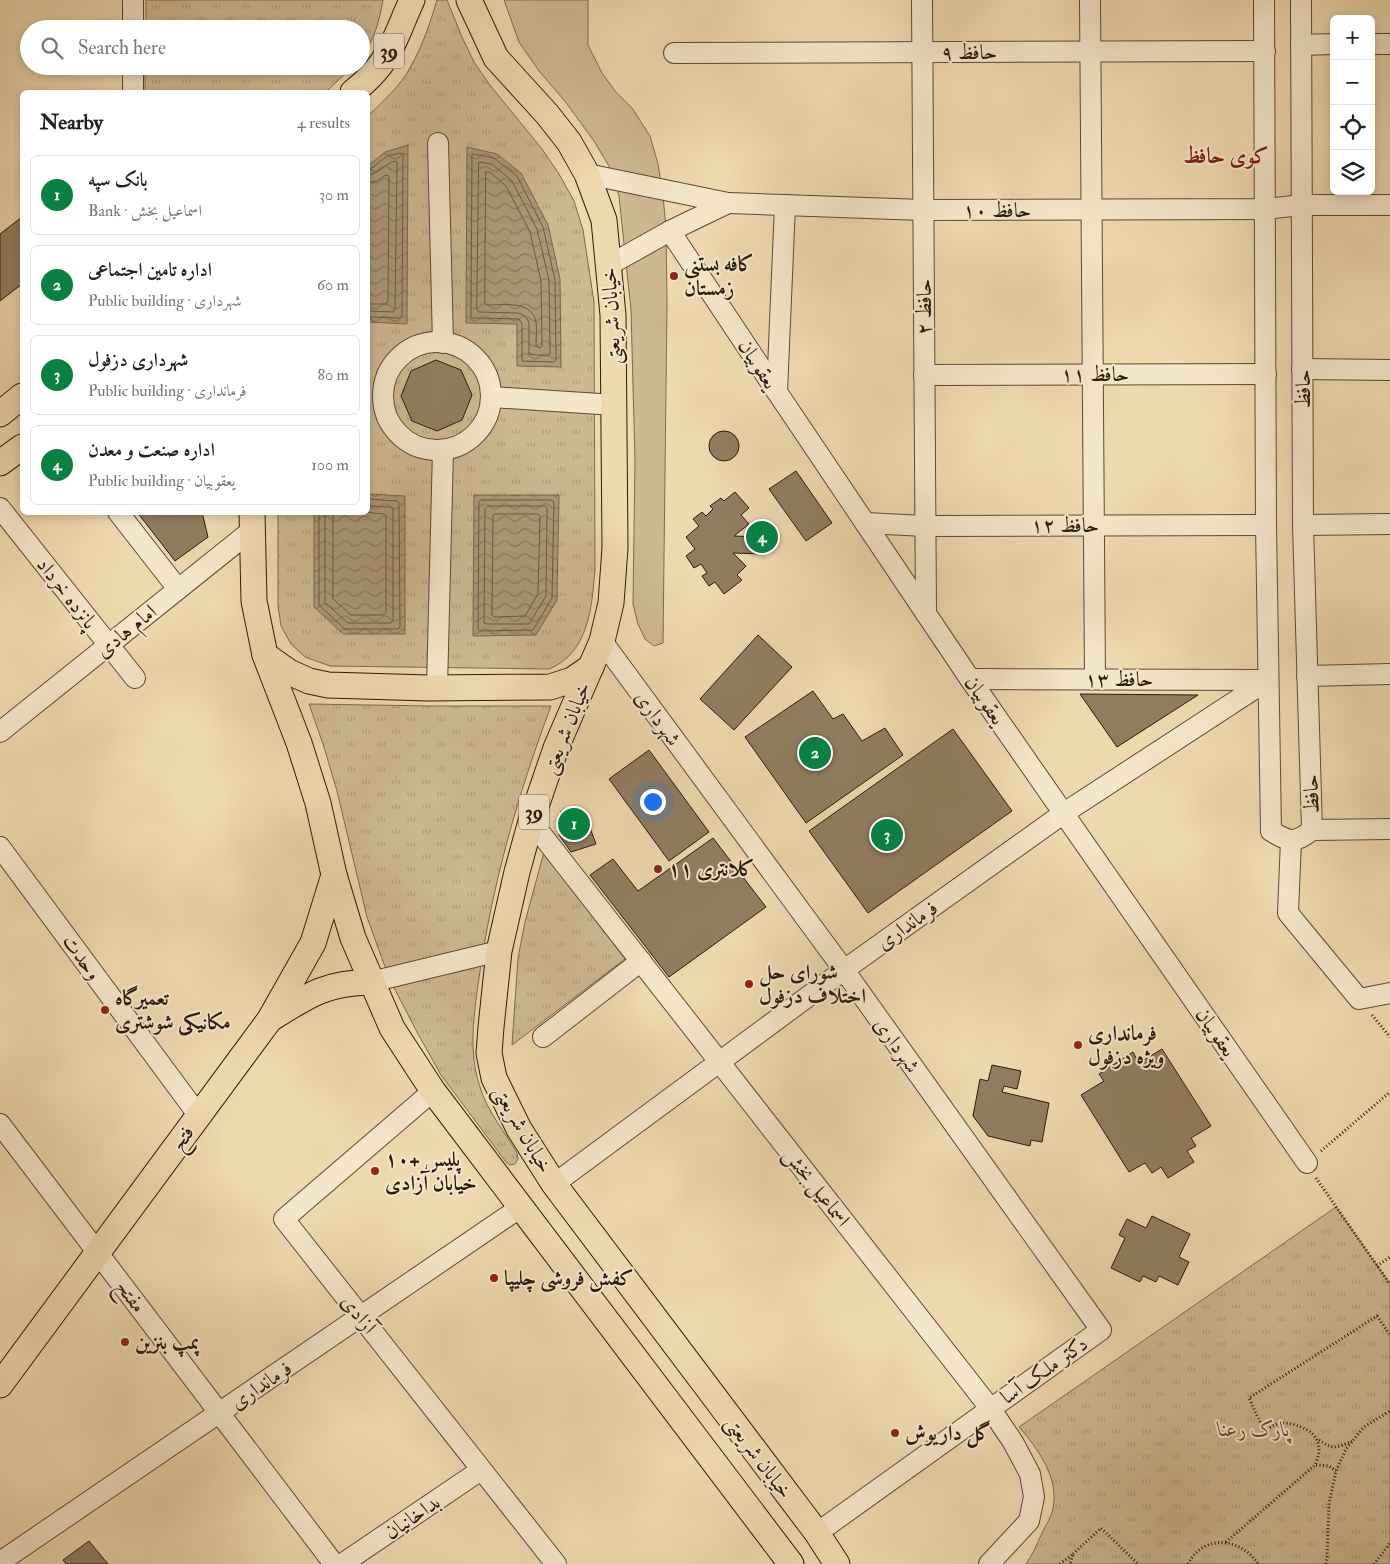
<!DOCTYPE html>
<meta charset="utf-8">
<style>
body{margin:0;font-family:"IM FELL Double Pica",Amiri,serif;background:#f6f6f6;color:#222}
.controls{position:absolute;right:15px;top:15px;display:grid;overflow:hidden;border-radius:8px;box-shadow:0 2px 8px #0003}
.controls button{width:45px;height:45px;display:grid;place-items:center;padding:0;border:0;border-bottom:1px solid #e0e0e0;background:#fff;color:#222;font:25px sans-serif}
.you{position:absolute;left:652px;top:801px;width:18px;height:18px;margin:-12px;border:4px solid #fff;border-radius:50%;background:#1a73e8;box-shadow:0 0 0 8px #1a73e833}
.badge{display:grid;place-items:center;width:32px;height:32px;border-radius:50%;background:#0b8043;color:#fff;font-size:16px;font-weight:700}
.pin{position:absolute;translate:-50% -50%;border:2px solid #fff;box-shadow:0 1px 5px #0006}
.list{margin:0;padding:0;list-style:none}
h2{display:flex;justify-content:space-between;align-items:center;height:65px;margin:0;padding:0 20px;font-size:21px}
h2 small{font-size:16px;font-weight:400;color:#767676}
.list li{display:grid;grid-template-columns:32px 1fr auto;gap:15px;align-items:center;box-sizing:border-box;height:80px;margin:0 10px 10px;padding:0 10px;border:1px solid #e0e0e0;border-radius:8px}
.list b{display:block;font-size:19px;white-space:nowrap}
.list p{margin:0;font-size:16px;white-space:nowrap;color:#767676}
.list em{font-size:16px;font-style:normal;color:#767676}
.icon{flex:none;width:28px;height:28px;fill:none;stroke:currentColor;stroke-width:2;stroke-linecap:round;stroke-linejoin:round}
.map{position:relative;flex:none;width:1390px;height:1564px;overflow:hidden}
.search{position:absolute;background:#fff;box-shadow:0 2px 8px #0003;left:20px;top:20px;width:350px;height:55px;display:flex;align-items:center;gap:12px;box-sizing:border-box;padding:0 18px;border-radius:28px;color:#767676;font-size:19px}
.panel{position:absolute;background:#fff;box-shadow:0 2px 8px #0003;left:20px;top:90px;width:350px;height:425px;border-radius:8px}
.map>svg:first-child{display:block}
.green{fill:#cdb892;stroke:#7c6a4e}
.park{fill:url(#park-tufts);stroke:#7c6a4e}
.water{fill:url(#water-waves);stroke:#77664c}
.lines{fill:none;stroke-linecap:round;stroke-linejoin:round}
.shore{stroke:#6a5a41;stroke-width:1}
.building{fill:#907d60;stroke:#2a1b0b}
.minor-casing{stroke:#5b4a34;stroke-width:22}
.major-casing{stroke:#2a1b0b;stroke-width:27}
.path{stroke:#2a1b0b;stroke-width:3;stroke-dasharray:1 2.5;stroke-linecap:butt}
.minor{stroke:#f4e6ca;stroke-width:20}
.major{stroke:#eed8ae;stroke-width:25}
.poi-dot{fill:#8f2418;stroke:#f4e6ca;stroke-width:2}
.labels{text-anchor:middle;stroke-width:4;stroke-linejoin:round;paint-order:stroke}
.shield{fill:#f4e6ca;stroke:#675844;stroke-width:1}
.shield-label{font-size:20px;font-weight:bold;fill:#2a1b0b}
.street-label{font-size:21px;fill:#2a1b0b;stroke:#f4e6ca}
.poi-label{font-size:21px;font-weight:bold;fill:#2a1b0b;stroke:#f4e6ca;text-anchor:start}
.park-label{font-size:21px;font-style:italic;fill:#5b4a34;stroke:#f4e6ca}
.neighbourhood-label{font-size:22px;font-weight:bold;fill:#7a1f14;stroke:#f4e6ca}
</style>
<div class="map">
<svg width="1390" height="1564" viewBox="0 0 1390 1564">
<defs>
<pattern id="park-tufts" width="24" height="20" patternUnits="userSpaceOnUse" patternTransform="scale(1.25)"><rect width="24" height="20" fill="#cdb892"/><path d="M3 7l-1-3M5 7V3M7 7l1-3M15 17l-1-3M17 17v-4M19 17l1-3" fill="none" stroke="#b09e7d"/></pattern>
<pattern id="water-waves" width="16" height="10" patternUnits="userSpaceOnUse" patternTransform="scale(1.25)"><rect width="16" height="10" fill="#ab9877"/><path d="M0 5q4-4 8 0t8 0" fill="none" stroke="#8b7b60"/></pattern>
</defs>
<rect width="100%" height="100%" fill="#eed8ae"/>
<filter id="stains"><feTurbulence type="fractalNoise" baseFrequency=".004" numOctaves="4"/><feColorMatrix values="0 0 0 0 .2 0 0 0 0 .09 0 0 0 0 .02 0 0 0 .5 -.17"/></filter>
<radialGradient id="worn" r=".72"><stop offset=".6" stop-color="#630" stop-opacity="0"/><stop offset="1" stop-color="#630" stop-opacity=".3"/></radialGradient>
<path class="green" d="M504 0H588V45L602 73 615 91 632 108 650 136 658 164 663 196 666 227 667 303 663 643 654 646 645 639 638 624 633 604 635 460 631 310 619 196 609 166 594 141 564 100 539 71 519 42Z"/>
<g class="park">
<path d="M146 0H383C379 21 375 40 361 56V29H146Z"/>
<path d="M437 0H447L462 37 474 62 489 84 542 149 559 174 574 201 583 230 594 302 595 569C592 606 589 653 549 669L330 666 305 657 291 644 281 626 278 606V513L368 512V116C383 101 401 86 411 66 423 45 430 23 437 0Z"/>
<path d="M145 66H353L326 92H145Z"/>
<path d="M309 704 431 706H551C518 794 492 885 479 978 474 1013 468 1052 480 1087 487 1111 505 1132 517 1153L518 1159 515 1164 510 1165 506 1162 441 1075 418 1034 389 978 367 917 337 791 324 747Z"/>
<path d="M544 852 625 959 512 1045 518 958 525 922Z"/>
<path d="M1336 1207 1390 1284V1564H1026C1033 1554 1037 1544 1042 1533 1046 1525 1052 1516 1053 1508 1059 1477 1038 1449 1019 1427Z"/>
</g>
<g class="water">
<path d="M408 145 407 324 368 322V166L385 152Z"/>
<path d="M467 147 497 154 521 173 548 225 560 279 561 367 517 366V324L466 323Z"/>
<path d="M368 494 405 496V634H343L314 607V513L368 512Z"/>
<path d="M474 495H559L557 600 536 635 473 636Z"/>
</g>
<g class="lines">
<g class="shore">
<path d="M473 154 494 158 517 176 543 227 555 280 556 360 554 362 522 361V324L519 319 473 318 471 317 472 156Z"/>
<path d="M479 162 492 164 512 181 537 229 549 280 550 353 548 356 529 354V323C527 317 523 314 517 313L479 312 477 310Z"/>
<path d="M368 169 372 168 387 156 400 153 403 154 402 316 399 318 368 317"/>
<path d="M486 172H490L506 186 530 232 541 281 542 346 540 348 536 346C536 338 537 329 536 322 532 300 503 305 487 305L485 303Z"/>
<path d="M368 175C379 174 384 164 395 161L397 162 395 310 393 312 368 311"/>
<path d="M368 183 377 181 386 175 389 176 388 302 386 304H368"/>
<path d="M481 500H551L554 502 552 598 533 630 480 631 478 629 479 502Z"/>
<path d="M488 506H545L547 508 546 596 529 624H487L484 623 485 509Z"/>
<path d="M319 512V605L345 629H398L400 627 399 503 397 501 368 499"/>
<path d="M325 512V603L348 623H391L393 620V509L391 507 368 506"/>
<path d="M333 512V599L351 615H384L386 613V516L384 514 364 512"/>
<path d="M495 514H537L540 516 538 594 525 616 494 617 492 615 493 516Z"/>
</g>
</g>
<g class="building">
<path d="M22 217V284L0 301V234Z"/>
<path d="M436 360 461 370 472 395 462 420 437 431 412 421 401 396 411 371Z"/>
<circle cx="724" cy="446" r="15"/>
<path d="M796 471 832 523 806 541 769 489Z"/>
<path d="M735 492 749 508 741 515 749 524 734 536 762 537V554L733 553 746 566 737 575 742 580 724 594 715 582 709 586 702 576 707 573 701 564 694 568 686 556 695 549 686 537 699 526 693 519 702 512 706 516 713 509 710 506 721 498 724 501Z"/>
<path d="M137 512H202L208 537 175 561Z"/>
<path d="M758 635 792 667 734 730 700 699Z"/>
<path d="M813 691 833 719 843 714 862 741 885 728 903 755 806 823 745 737Z"/>
<path d="M1080 694 1198 695 1117 747Z"/>
<path d="M953 729 1012 811 868 913 809 831Z"/>
<path d="M649 750 709 832 669 861 609 779Z"/>
<path d="M561 811 584 812 596 844 571 852 559 835Z"/>
<path d="M713 838 766 907 669 977 590 875 613 859 638 891Z"/>
<path d="M1162 1049 1211 1126 1191 1138 1196 1146 1187 1151 1194 1162 1168 1178 1161 1167 1152 1173 1145 1163 1129 1172 1081 1095 1104 1081 1099 1074 1133 1052 1139 1063Z"/>
<path d="M992 1065 1021 1071 1017 1089 1004 1086 1002 1092 1049 1103 1042 1142 1031 1140 1030 1146 988 1136 973 1116 980 1079 988 1081Z"/>
<path d="M1152 1216 1190 1234 1179 1257 1189 1262 1178 1285 1159 1276 1156 1282 1143 1276 1140 1282 1111 1268 1125 1238 1119 1235 1127 1219 1146 1228Z"/>
<path d="M89 1541 108 1564H66L63 1560Z"/>
</g>
<g class="lines">
<defs>
<g id="minor">
<path d="M133 0V29"/>
<path d="M922 0 926 614"/>
<path d="M1090 0 1095 679"/>
<path d="M1264 0 1266 525 1271 831C1289 842 1295 844 1312 830"/>
<path d="M1301 0 1303 525 1312 830"/>
<path d="M1371 44H1390"/>
<path d="M1301 45 1334 44"/>
<path d="M674 53 1265 51"/>
<path d="M133 66V92"/>
<path d="M438 143 443 343"/>
<path d="M587 174 728 203 923 210 1265 209 1302 205H1390"/>
<path d="M670 231 777 392 970 679 1307 1163"/>
<path d="M609 265 670 231 728 203"/>
<circle cx="437" cy="396" r="54"/>
<path d="M1302 369 1390 370"/>
<path d="M924 375 1266 374"/>
<path d="M777 392 785 205"/>
<path d="M491 397 615 405"/>
<path d="M0 508 135 678"/>
<path d="M118 512 178 589"/>
<path d="M865 523 925 526 1266 525"/>
<path d="M1303 525 1390 524"/>
<path d="M602 641 844 970 1101 1330 817 1533"/>
<path d="M1307 676 1390 674"/>
<path d="M970 679 1268 680"/>
<path d="M437 688 443 450"/>
<path d="M0 732 252 530"/>
<path d="M531 821 990 1408 1013 1442 1030 1474 1034 1497 1029 1521 989 1564"/>
<path d="M1312 830 1390 829"/>
<path d="M1291 840 1288 913 1359 999 1390 993"/>
<path d="M0 847 199 1116"/>
<path d="M371 982 499 951"/>
<path d="M543 1037 641 961"/>
<path d="M433 1091 284 1219 556 1564"/>
<path d="M0 1124 334 1564"/>
<path d="M554 1184 844 970 1064 813 1268 680"/>
<path d="M0 1562 521 1207"/>
<path d="M342 1564 481 1470"/>
</g>
<g id="major">
<path d="M469 0 496 58 547 114 569 142 587 174 604 220 613 315 615 548 611 603 602 641 556 748 531 821 517 872 499 951 491 1027 489 1053 494 1078 519 1129 554 1184 817 1533 837 1564"/>
<path d="M353 92C363 84 373 75 381 64 395 45 402 21 412 0"/>
<path d="M0 414 22 396"/>
<path d="M0 463 22 447"/>
<path d="M252 512 254 601 265 655 299 743 318 803 334 875 353 938 392 1028 433 1091 791 1564"/>
<path d="M265 655 289 672 309 681 328 685 428 688 550 687 572 680 591 667"/>
<path d="M272 1018C310 994 326 983 371 982"/>
<path d="M0 1385 270 1019 313 943 334 875"/>
</g>
</defs>
<use href="#minor" class="minor-casing"/>
<use href="#major" class="major-casing"/>
<g class="path">
<path d="M1372 1015 1390 1037"/>
<path d="M1321 1151 1390 1092"/>
<path d="M1316 1178 1390 1284"/>
<path d="M1377 1266 1390 1257"/>
<path d="M1319 1440C1333 1450 1337 1448 1352 1441"/>
<path d="M1316 1465 1329 1466 1336 1471"/>
<path d="M1226 1542 1315 1465C1323 1448 1319 1434 1301 1427 1294 1424 1286 1422 1278 1424 1273 1425 1268 1429 1264 1431L1249 1398 1377 1316 1390 1335"/>
<path d="M1073 1554 1101 1528 1138 1564"/>
<path d="M1060 1564 1073 1554 1070 1564"/>
<path d="M1188 1564C1204 1533 1241 1538 1258 1564"/>
<path d="M1326 1564 1327 1559 1329 1503 1336 1471 1346 1449 1364 1427 1390 1411"/>
<path d="M1374 1564 1390 1543"/>
</g>
<use href="#minor" class="minor"/>
<use href="#major" class="major"/>
</g>
<g class="poi-dot">
<circle cx="674" cy="276" r="5"/>
<circle cx="658" cy="869" r="5"/>
<circle cx="749" cy="984" r="5"/>
<circle cx="105" cy="1010" r="5"/>
<circle cx="1078" cy="1045" r="5"/>
<circle cx="375" cy="1171" r="5"/>
<circle cx="494" cy="1278" r="5"/>
<circle cx="125" cy="1342" r="5"/>
<circle cx="895" cy="1433" r="5"/>
</g>
<g class="labels">
<g class="shield">
<rect x="374" y="33.5" width="30" height="35" rx="4"/>
<rect x="519" y="794.5" width="30" height="35" rx="4"/>
</g>
<g class="shield-label">
<text x="389" y="58">39</text>
<text x="534" y="819">39</text>
</g>
<g class="street-label">
<text x="969" y="59">حافظ ۹</text>
<text x="997" y="217">حافظ ۱۰</text>
<text transform="translate(924 307) rotate(-90)" y="7">حافظ ۲</text>
<text transform="translate(611 316) rotate(-93)" y="7">خیابان شریعتی</text>
<text transform="translate(758 364) rotate(57)" y="7">یعقوبیان</text>
<text x="1095" y="381">حافظ ۱۱</text>
<text transform="translate(1303 389) rotate(-90)" y="7">حافظ</text>
<text x="1065" y="532">حافظ ۱۲</text>
<text transform="translate(67 593) rotate(52)" y="7">پانزده خرداد</text>
<text transform="translate(126 631) rotate(-39)" y="7">امام هادی</text>
<text x="1119" y="686">حافظ ۱۳</text>
<text transform="translate(985 700) rotate(55)" y="7">یعقوبیان</text>
<text transform="translate(658 718) rotate(54)" y="7">شهرداری</text>
<text transform="translate(566 728) rotate(-68)" y="7">خیابان شریعتی</text>
<text transform="translate(1311 794) rotate(-92)" y="7">حافظ</text>
<text transform="translate(907 925) rotate(-35)" y="7">فرمانداری</text>
<text transform="translate(82 957) rotate(54)" y="7">وحدت</text>
<text transform="translate(1216 1032) rotate(55)" y="7">یعقوبیان</text>
<text transform="translate(897 1045) rotate(54)" y="7">شهرداری</text>
<text transform="translate(523 1129) rotate(60)" y="7">خیابان شریعتی</text>
<text transform="translate(182 1138) rotate(-54)" y="7">فتح</text>
<text transform="translate(817 1187) rotate(52)" y="7">اسماعیل بخش</text>
<text transform="translate(131 1296) rotate(53)" y="7">مفتح</text>
<text transform="translate(359 1314) rotate(52)" y="7">آزادی</text>
<text transform="translate(1044 1370) rotate(-35)" y="7">دکتر ملک آسا</text>
<text transform="translate(261 1385) rotate(-34)" y="7">فرمانداری</text>
<text transform="translate(759 1457) rotate(53)" y="7">خیابان شریعتی</text>
<text transform="translate(412 1517) rotate(-34)" y="7">بداخانیان</text>
</g>
<g class="poi-label">
<text x="684" y="271">کافه بستنی<tspan x="684" dy="24">زمستان</tspan></text>
<text x="668" y="876">کلانتری ۱۱</text>
<text x="759" y="979">شورای حل<tspan x="759" dy="24">اختلاف دزفول</tspan></text>
<text x="115" y="1005">تعمیرگاه<tspan x="115" dy="24">مکانیکی شوشتری</tspan></text>
<text x="1088" y="1040">فرمانداری<tspan x="1088" dy="24">ویژه دزفول</tspan></text>
<text x="385" y="1166">پلیس +۱۰<tspan x="385" dy="24">خیابان آزادی</tspan></text>
<text x="504" y="1285">کفش فروشی چلیپا</text>
<text x="135" y="1349">پمپ بنزین</text>
<text x="905" y="1440">گل داریوش</text>
</g>
<g class="park-label">
<text x="1254" y="1436">پارک رعنا</text>
</g>
<g class="neighbourhood-label">
<text x="1226" y="163">کوی حافظ</text>
</g>
</g>
<rect width="100%" height="100%" filter="url(#stains)"/>
<rect width="100%" height="100%" fill="url(#worn)"/>
</svg>
<div class="controls">
<button>+</button>
<button>−</button>
<button><svg class="icon" aria-label="locate" viewBox="0 0 24 24"><circle cx="12" cy="12" r="6"/><path d="M12 2v4M12 18v4M2 12h4M18 12h4"/></svg></button>
<button><svg class="icon" aria-label="layers" viewBox="0 0 24 24"><path d="M12 4l9 5-9 5-9-5zM3 14l9 5 9-5"/></svg></button>
</div>
<div class="you"></div>
<div class="pin badge" style="left:574px;top:824px">1</div>
<div class="pin badge" style="left:815px;top:753px">2</div>
<div class="pin badge" style="left:887px;top:835px">3</div>
<div class="pin badge" style="left:762px;top:537px">4</div>
<div class="search"><svg class="icon" aria-label="search" viewBox="0 0 24 24"><circle cx="10" cy="10" r="6"/><path d="M15 15l6 6"/></svg>Search here</div>
<section class="panel">
<h2>Nearby<small>4 results</small></h2>
<ul class="list">
<li><span class="badge">1</span><div><b>بانک سپه</b><p>Bank · اسماعیل بخش</p></div><em>30 m</em></li>
<li><span class="badge">2</span><div><b>اداره تامین اجتماعی</b><p>Public building · شهرداری</p></div><em>60 m</em></li>
<li><span class="badge">3</span><div><b>شهرداری دزفول</b><p>Public building · فرمانداری</p></div><em>80 m</em></li>
<li><span class="badge">4</span><div><b>اداره صنعت و معدن</b><p>Public building · یعقوبیان</p></div><em>100 m</em></li>
</ul>
</section>
</div>
